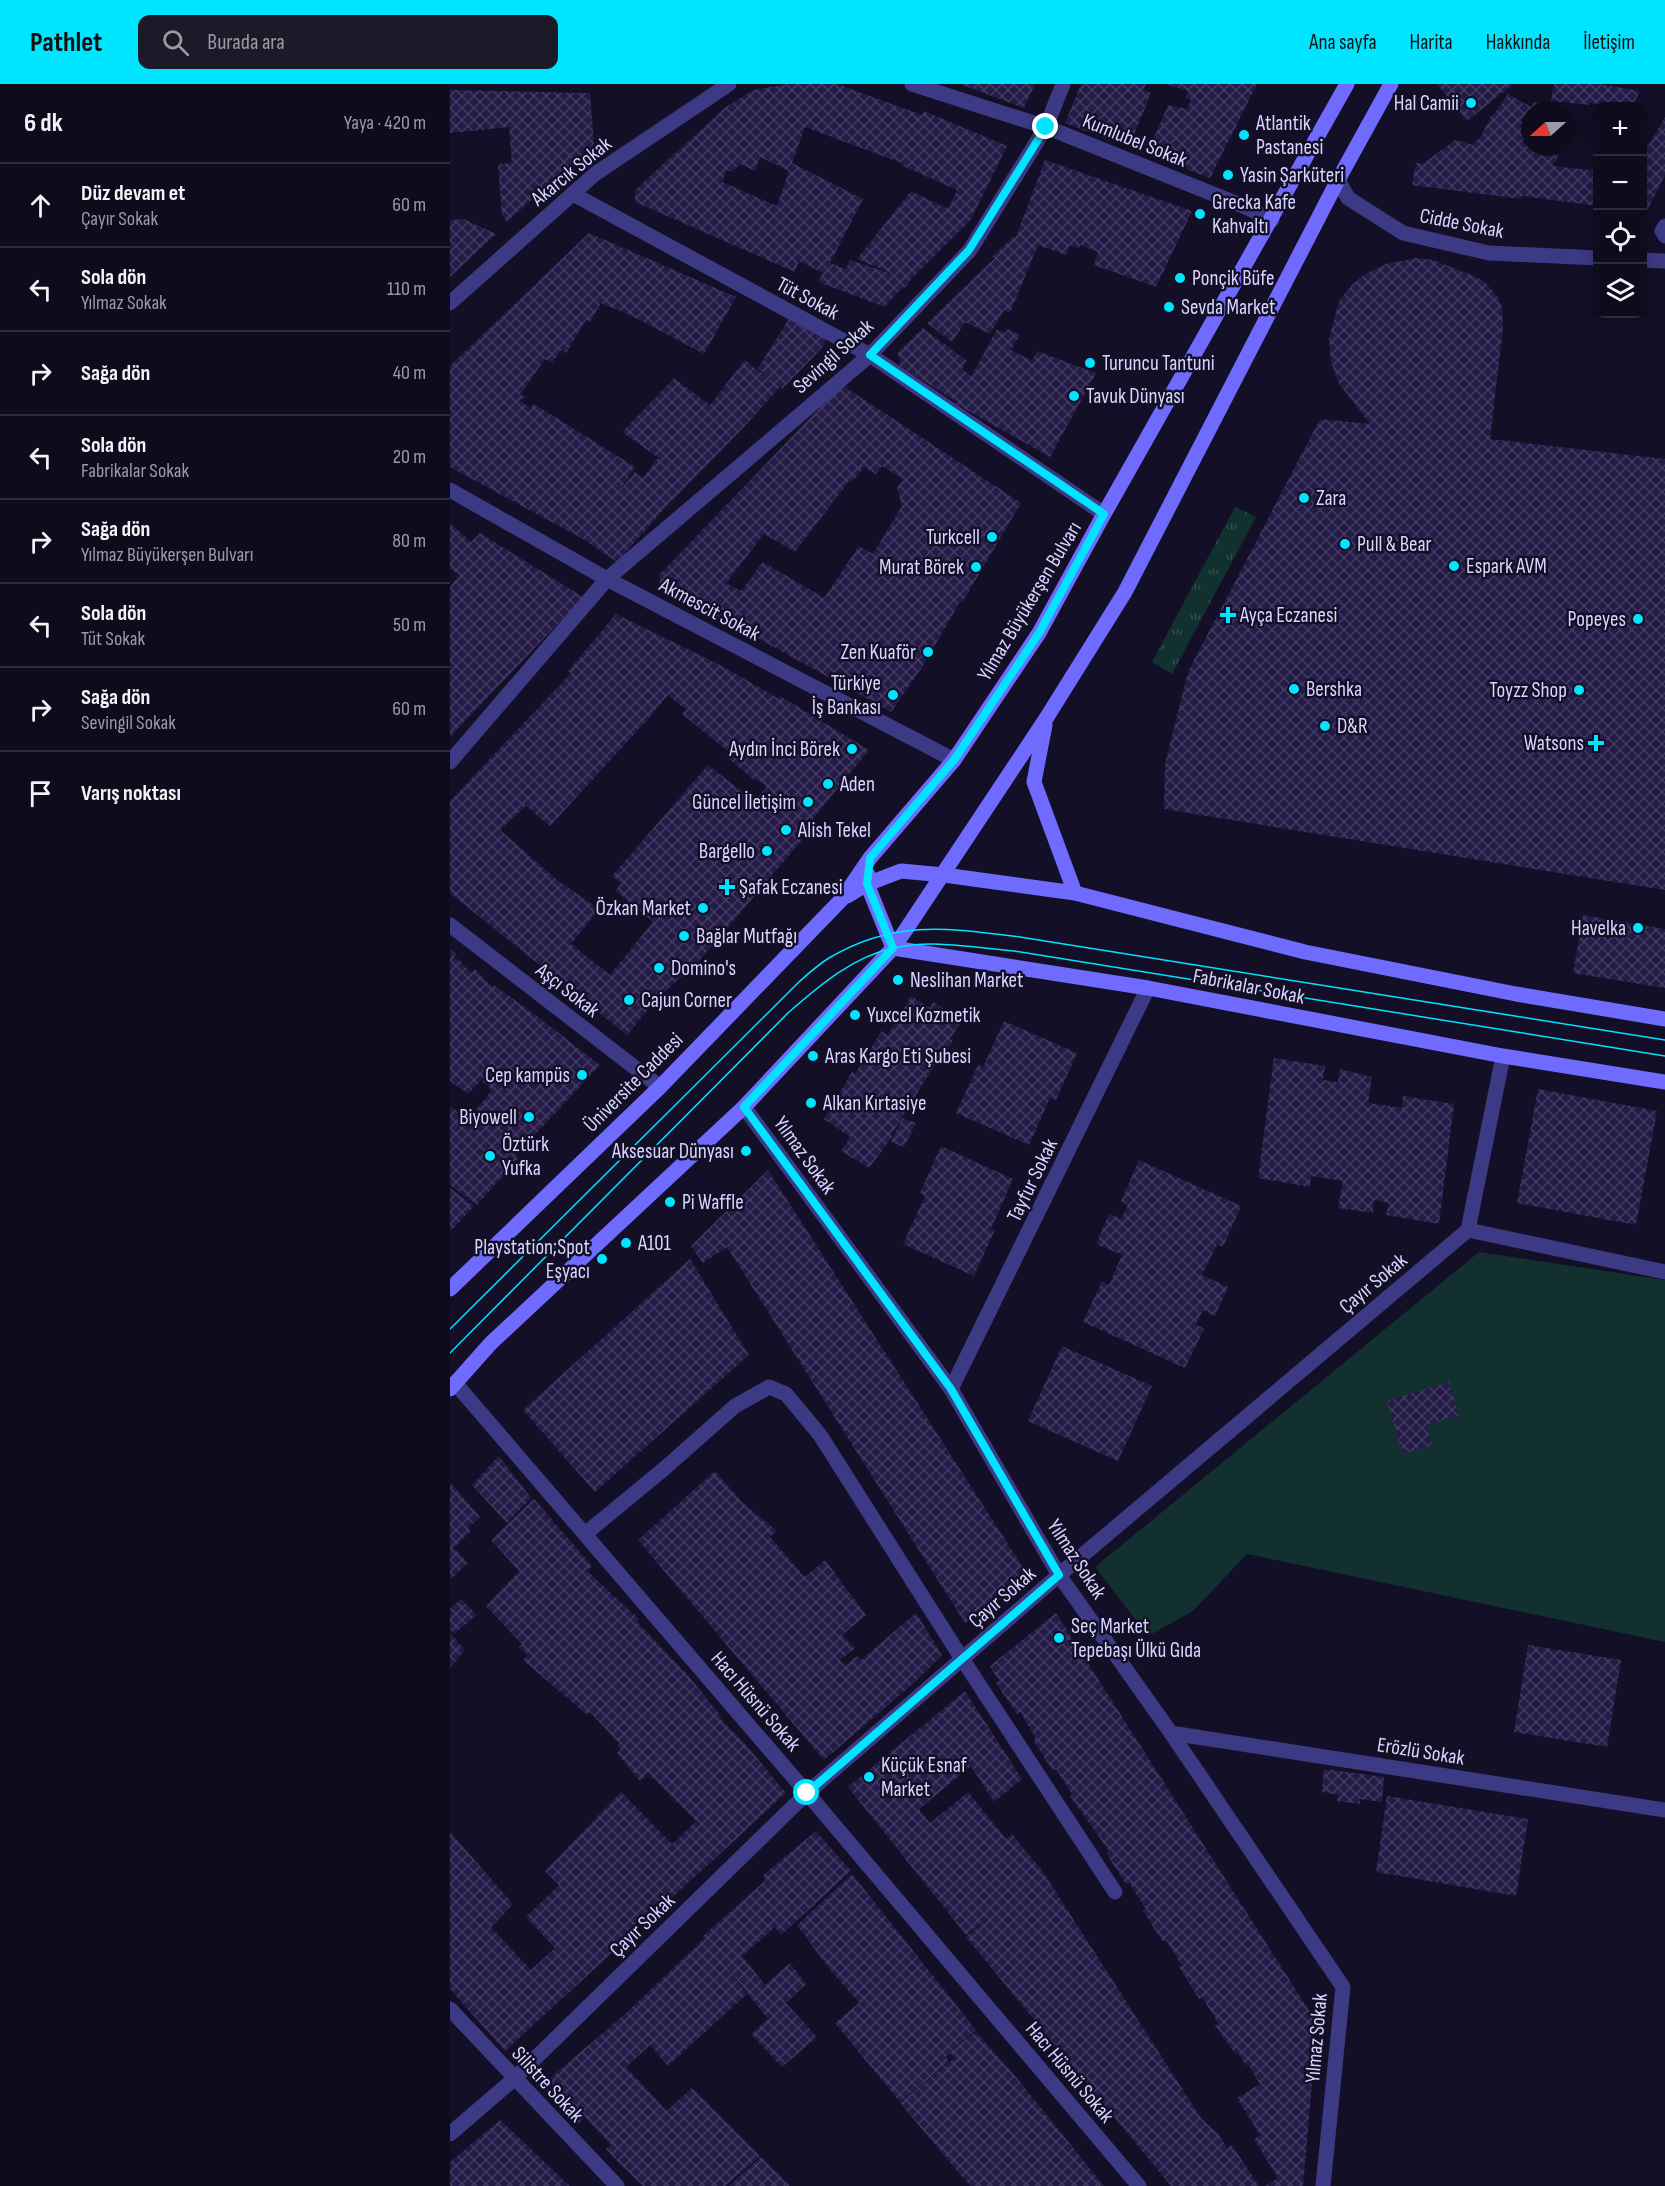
<!DOCTYPE html>
<html lang="tr">
<meta charset="utf-8">
<style>
body{margin:0;font-family:"Sofia Sans Condensed",sans-serif;background:#1c1929;color:#f1f3f6}
.controls{position:absolute;right:18px;top:18px;display:grid;overflow:hidden;border-radius:12px;box-shadow:0 3px 15px #0003}
.controls button{width:54px;height:54px;display:grid;place-items:center;padding:0;border:0;border-bottom:2px solid #2e2b3b;background:#0e0b1c;color:#f1f3f6;font:30px sans-serif}
.compass{position:absolute;left:1071px;top:18px;width:54px;height:54px;border-radius:50%;background:#0e0b1c;box-shadow:0 3px 15px #0003;rotate:249deg}
.stop{position:absolute;width:18px;height:18px;margin:-14px;border:4px solid #00e5ff;border-radius:50%;background:#fff}
.stop.end{background:#00e5ff;border-color:#fff;box-shadow:0 2px 6px #0008}
.list{margin:0;padding:0;list-style:none}
h2{display:flex;justify-content:space-between;align-items:center;height:78px;margin:0;padding:0 24px;font-size:26px}
h2 small{font-size:20px;font-weight:400;color:#9b9ba3}
.list li{display:grid;grid-template-columns:39px 1fr auto;gap:18px;align-items:center;box-sizing:border-box;height:84px;padding:0 24px;border-top:2px solid #2e2b3b}
.list b{display:block;font-size:22px;white-space:nowrap}
.list p{margin:0;font-size:20px;white-space:nowrap;color:#9b9ba3}
.list em{font-size:20px;font-style:normal;color:#9b9ba3}
.icon{flex:none;width:33px;height:33px;fill:none;stroke:currentColor;stroke-width:2;stroke-linecap:round;stroke-linejoin:round}
.map{position:relative;flex:none;width:1215px;height:2102px;overflow:hidden}
header{display:flex;align-items:center;gap:36px;box-sizing:border-box;height:84px;padding:0 30px;background:#00e5ff;color:#111}
header strong{font-size:28px}
nav{display:flex;gap:33px;margin-inline-start:auto;font-size:21px}
.search{width:420px;height:54px;background:#1c1929;display:flex;align-items:center;gap:15px;box-sizing:border-box;padding:0 21px;border-radius:12px;color:#9b9ba3;font-size:22px}
main{display:flex}
aside{flex:1;background:#0e0b1c}
.map>svg:first-child{display:block}
.grass{fill:url(#grass-tufts)}
.park{fill:#12302f}
.building{fill:url(#building-cross-hatch);fill-rule:evenodd}
.lines{fill:none;stroke-linecap:round;stroke-linejoin:round}
.street{stroke:#3d3a85;stroke-width:15}
.secondary{stroke:#6f6bff;stroke-width:15}
.tram{stroke:#00e5ff;stroke-width:1.5}
.route{stroke:#00e5ff;stroke-width:8}
.poi-dot{fill:#00e5ff;stroke:#130f26;stroke-width:2}
.labels{text-anchor:middle;stroke-width:5;stroke-linejoin:round;paint-order:stroke}
.poi-label{font-size:21px;fill:#d9d4ff;stroke:#130f26;text-anchor:start}
.street-label{font-size:21px;fill:#d9d4ff;stroke:#130f26}
</style>
<header>
<strong>Pathlet</strong>
<div class="search"><svg class="icon" aria-label="search" viewBox="0 0 24 24"><circle cx="10" cy="10" r="6"/><path d="M15 15l6 6"/></svg>Burada ara</div>
<nav><a>Ana sayfa</a><a>Harita</a><a>Hakkında</a><a>İletişim</a></nav>
</header>
<main>
<aside>
<h2>6 dk<small>Yaya · 420 m</small></h2>
<ul class="list">
<li><svg class="icon" aria-label="ahead" viewBox="0 0 24 24"><path d="M12 20V5M6 11l6-6 6 6"/></svg><div><b>Düz devam et</b><p>Çayır Sokak</p></div><em>60 m</em></li>
<li><svg class="icon" aria-label="left" viewBox="0 0 24 24"><path d="M17 20v-9H6M10 6l-5 5 5 5"/></svg><div><b>Sola dön</b><p>Yılmaz Sokak</p></div><em>110 m</em></li>
<li><svg class="icon" aria-label="right" viewBox="0 0 24 24"><path d="M7 20v-9h11M14 6l5 5-5 5"/></svg><div><b>Sağa dön</b></div><em>40 m</em></li>
<li><svg class="icon" aria-label="left" viewBox="0 0 24 24"><path d="M17 20v-9H6M10 6l-5 5 5 5"/></svg><div><b>Sola dön</b><p>Fabrikalar Sokak</p></div><em>20 m</em></li>
<li><svg class="icon" aria-label="right" viewBox="0 0 24 24"><path d="M7 20v-9h11M14 6l5 5-5 5"/></svg><div><b>Sağa dön</b><p>Yılmaz Büyükerşen Bulvarı</p></div><em>80 m</em></li>
<li><svg class="icon" aria-label="left" viewBox="0 0 24 24"><path d="M17 20v-9H6M10 6l-5 5 5 5"/></svg><div><b>Sola dön</b><p>Tüt Sokak</p></div><em>50 m</em></li>
<li><svg class="icon" aria-label="right" viewBox="0 0 24 24"><path d="M7 20v-9h11M14 6l5 5-5 5"/></svg><div><b>Sağa dön</b><p>Sevingil Sokak</p></div><em>60 m</em></li>
<li><svg class="icon" aria-label="arrive" viewBox="0 0 24 24"><path d="M6 21V4h12l-3 4 3 4H6"/></svg><div><b>Varış noktası</b></div></li>
</ul>
</aside>
<div class="map">
<svg width="1215" height="2102" viewBox="0 0 1215 2102">
<defs>
<pattern id="grass-tufts" width="24" height="20" patternUnits="userSpaceOnUse" patternTransform="scale(1.5)"><rect width="24" height="20" fill="#12302f"/><path d="M3 7l-1-3M5 7V3M7 7l1-3M15 17l-1-3M17 17v-4M19 17l1-3" fill="none" stroke="#344d4e"/></pattern>
<pattern id="building-cross-hatch" width="8" height="8" patternUnits="userSpaceOnUse" patternTransform="scale(1.5)"><rect width="8" height="8" fill="#241b47"/><path d="M0 0l8 8M0 8l8-8" fill="none" stroke="#433b63"/></pattern>
</defs>
<rect width="100%" height="100%" fill="#130f26"/>
<path class="grass" d="M785 423 806 433 722 590 702 578Z"/>
<path class="park" d="M1029 1168 1215 1196V1558L797 1470 743 1527 698 1552 645 1483Z"/>
<g class="building">
<path d="M338 0H387L472 31 474 27 557 62 520 137 460 196 457 202 450 206 435 223 368 198 373 189 349 177 345 188 185 118V106L276 23 303 6ZM355 43 454 80 453 82 507 106 498 125 461 107 407 175 448 192 400 176 396 185 380 179 413 115 342 79ZM310 73 339 87 327 122 272 98 277 86 282 88 290 80 305 87Z"/>
<path d="M510 0H585L574 24Z"/>
<path d="M631 0H696L694 6 701 9 679 63 615 39Z"/>
<path d="M716 0H807L760 94 697 70 718 21 737 25 741 16 735 14 738 7Z"/>
<path d="M987 0H1063L1017 37Z"/>
<path d="M1104 0H1148L1190 7 1183 22 1139 19V21L1101 17Z"/>
<path d="M0 6 140 9 144 60 57 138 52 131 48 81 62 78 59 43 0 49Z"/>
<path d="M1058 10 1081 23 1084 18 1094 23 1095 21 1107 26 1108 23 1115 27H1080V63H1113L1103 82 1148 87V122L1072 112 1071 115 962 101 966 79H974L1005 56 1023 61 1034 48 1035 43 1039 39 1038 37 1041 35 1040 33 1045 29Z"/>
<path d="M1215 33V91L1197 127H1192V72Z"/>
<path d="M595 76 742 127 706 203 644 181 648 168 630 161 629 164 619 162 616 171 588 161 560 229 554 226 540 250 515 238 502 258 477 239 545 174 542 173 563 153H566Z"/>
<path d="M14 135 46 150 0 193V136Z"/>
<path d="M139 149 286 213 254 270 182 232 151 219 140 238 136 236 116 269 111 266 102 279 95 275 70 311 75 313 70 317 80 324 84 320 185 383 169 408 185 388 193 394 208 374 237 394 172 348 224 294 260 321 295 276 324 299 308 284 339 235 375 253V259L372 264 332 305 330 303 291 346 215 424 167 478 133 455 0 383V282Z"/>
<path d="M966 174 983 176 1024 192 1035 198 1049 215 1052 225 1053 244 1040 355 1215 375V806L714 725 715 680 738 588 870 335 920 340 888 298 881 278 879 255 889 217 903 200 917 189 936 180Z"/>
<path d="M473 244 517 277 512 285 521 293 547 245 555 249 558 245 570 251 561 266 582 277 587 267 646 289 600 373 506 320 507 318 450 282 448 268Z"/>
<path d="M392 301 571 419 512 519 510 518 471 585 441 628 210 500 209 491ZM432 382 453 395 447 404 452 422 423 470 409 462 374 514 313 478 291 507 276 499 314 450 345 468 400 396 402 398 414 383 426 390Z"/>
<path d="M0 439 21 458 30 449 133 513 0 653V503L9 491 0 485Z"/>
<path d="M166 530 274 583 329 615 330 612 419 666 348 753 352 756 250 876 207 915 177 951 0 809V717L121 589 118 587ZM218 611 236 626 232 630 280 669 276 672 305 697 306 695 317 703 304 717 258 681 162 792 171 799 166 807 203 838 160 891 121 860 149 825 107 796 50 746 76 722 100 742 199 634Z"/>
<path d="M1133 831 1215 845V904L1123 889Z"/>
<path d="M0 865 6 870 4 873 12 878V880L22 889 25 885 42 903 44 901 88 933 150 981 65 1072 68 1075 27 1121 0 1101V1022L22 1039 30 1030 25 1027 42 1006 32 997 52 974 18 1010 0 997Z"/>
<path d="M461 912 480 924 483 918 512 937 500 955 503 957 493 972 491 971 441 1051 443 1052 419 1084 391 1067 400 1053 374 1035 402 988 405 990 432 947 438 951Z"/>
<path d="M554 937 627 969 606 1016 600 1014 579 1061 506 1029 528 981 533 983Z"/>
<path d="M824 974 875 982 873 996 888 998 890 985 922 993 918 1019 952 1024 953 1012 1004 1020 989 1140 936 1131 939 1119 924 1116 923 1129 888 1124 893 1097 861 1092 860 1103 808 1094Z"/>
<path d="M1088 1005 1207 1027 1186 1141 1067 1119Z"/>
<path d="M452 1034 466 1039 454 1063 441 1058Z"/>
<path d="M491 1062 563 1095 541 1145 545 1146 524 1192 453 1160 475 1112 470 1109Z"/>
<path d="M689 1076 791 1122 773 1163 767 1161 752 1191 778 1203 765 1232 753 1226 746 1240 754 1245 735 1284 633 1238 652 1197 659 1201 672 1171 646 1160 659 1130 671 1135 678 1121 671 1117Z"/>
<path d="M318 1086 581 1496 515 1539 277 1163 253 1179 241 1162Z"/>
<path d="M0 1104 24 1122 0 1148Z"/>
<path d="M240 1175 299 1271 145 1408 73 1326Z"/>
<path d="M612 1262 702 1302 668 1377 578 1337Z"/>
<path d="M999 1298 1009 1331 976 1341 982 1361 953 1370 937 1317Z"/>
<path d="M49 1372 81 1414 57 1439 22 1401Z"/>
<path d="M265 1387 293 1419 327 1447 320 1453 355 1493 375 1476 416 1531 392 1551 405 1564 390 1576 395 1582 407 1572 411 1576 466 1529 492 1571 466 1597 374 1676 188 1456Z"/>
<path d="M0 1398 30 1433 18 1444 21 1447 4 1464 18 1479 0 1496Z"/>
<path d="M84 1415 142 1482 137 1487 189 1535 187 1538 236 1589 271 1632 270 1634 296 1661 336 1709 55 1967 0 1905V1748L63 1820 41 1843 81 1886 105 1864 76 1833 109 1801 95 1787 171 1708 222 1760 246 1737 198 1689 190 1697 167 1669 171 1665 167 1661 169 1659 140 1628 137 1631 73 1576 78 1571 69 1563 72 1560 36 1522 69 1487 41 1456Z"/>
<path d="M11 1515 27 1531 4 1550 0 1546V1525Z"/>
<path d="M606 1529 867 1939 853 2102H815L828 2094 804 2055 810 2051 787 2014 810 2000 798 1980 796 1982 788 1969 786 1971 765 1941 768 1939 752 1913 749 1915 729 1883 732 1882 716 1856 713 1858 693 1827 696 1825 679 1799 676 1800 656 1769 659 1767 620 1712 622 1710 606 1685 603 1687 583 1656 586 1654 570 1628 567 1630 546 1599 549 1597 540 1582Z"/>
<path d="M0 1549 15 1566 0 1584Z"/>
<path d="M1078 1561 1171 1576 1157 1663 1064 1648Z"/>
<path d="M515 1607 572 1695 544 1718 521 1682 469 1725 480 1739 518 1708 556 1755 562 1750 593 1788 751 2034 768 2050 777 2064 782 2061 809 2102H721L516 1853 543 1830 516 1851 398 1703Z"/>
<path d="M874 1685 934 1693 932 1718 910 1715V1720L887 1717 889 1711 872 1708Z"/>
<path d="M937 1712 1078 1735 1066 1812 926 1788Z"/>
<path d="M366 1747 401 1787 331 1851 325 1843 292 1872 315 1901 340 1879 356 1900 336 1919 367 1953 332 1983 301 1950 318 1935 259 1860 297 1910 218 1982 200 1961 176 1983 217 2027 242 2004 310 2072 275 2102H193L166 2076 174 2067 165 2075 156 2065 161 2061 135 2033 128 2040 91 2002 175 1930 255 1854 253 1852 316 1796 312 1792Z"/>
<path d="M402 1790 526 1946 503 1966 526 1948 566 1993 654 2102H520L450 2019 505 1974 500 1969 496 1973 499 1978 450 2018 385 1939 409 1919 378 1883 347 1841Z"/>
<path d="M50 2036 120 2102H0V2078Z"/>
<path d="M311 2073 340 2102H279Z"/>
</g>
<g class="lines">
<g class="street">
<path d="M462 0 596 43 798 124 822 136"/>
<path d="M888 96 898 114 953 149 1039 169 1148 174"/>
<path d="M123 110 420 271 654 430"/>
<path d="M1215 142 1212 147 1215 152"/>
<path d="M1192 176 1215 177"/>
<path d="M0 219 145 90 279 0"/>
<path d="M0 406 157 495 504 676"/>
<path d="M0 678 157 495 420 271 520 166 596 43 613 0"/>
<path d="M0 841 210 1003"/>
<path d="M294 1023 501 1305 609 1491 721 1649 893 1903 873 2102"/>
<path d="M1018 1146 1215 1188"/>
<path d="M5 1299 357 1709 689 2102"/>
<path d="M501 1305 698 904"/>
<path d="M135 1450 215 1384 285 1322 319 1303 336 1310 370 1351 507 1567 665 1808"/>
<path d="M721 1649 1215 1726"/>
<path d="M0 1925 167 2102"/>
<path d="M0 2050 64 1995 357 1709 609 1491 1018 1146 1053 972"/>
</g>
<g class="secondary">
<path d="M595 641 584 698 625 809"/>
<path d="M418 791 417 800 443 864"/>
<path d="M397 812 417 800 451 787 494 791 625 809 855 868 1066 910 1215 935"/>
<path d="M443 864 698 904 1053 972 1215 998"/>
<path d="M0 1205 210 1003 392 815 420 774 504 676 589 549 654 430 897 0"/>
<path d="M0 1305 41 1259 294 1023 443 864 455 847 597 633 675 508 888 96 941 0"/>
</g>
<g class="tram">
<path d="M0 1245 350 897C359 889 369 880 379 874 445 835 498 844 570 853L1215 956"/>
<path d="M0 1269 339 928C370 901 404 872 444 864 483 855 525 864 564 867L1215 972"/>
</g>
</g>
<g class="lines">
<path class="route" d="M357 1709 609 1491 501 1305 294 1023 443 864 417 800 420 774 504 676 589 549 654 430 420 271 519 166 596 43"/>
</g>
<g class="poi-dot">
<circle cx="1021" cy="19" r="6"/>
<circle cx="794" cy="51" r="6"/>
<circle cx="778" cy="91" r="6"/>
<circle cx="750" cy="130" r="6"/>
<circle cx="730" cy="194" r="6"/>
<circle cx="719" cy="223" r="6"/>
<circle cx="640" cy="279" r="6"/>
<circle cx="624" cy="312" r="6"/>
<circle cx="854" cy="414" r="6"/>
<circle cx="542" cy="453" r="6"/>
<circle cx="895" cy="460" r="6"/>
<circle cx="1004" cy="482" r="6"/>
<circle cx="526" cy="483" r="6"/>
<path d="M775 522h6v6h6v6h-6v6h-6v-6h-6v-6h6z"/>
<circle cx="1188" cy="535" r="6"/>
<circle cx="478" cy="568" r="6"/>
<circle cx="844" cy="605" r="6"/>
<circle cx="1129" cy="606" r="6"/>
<circle cx="443" cy="611" r="6"/>
<circle cx="875" cy="642" r="6"/>
<path d="M1143 650h6v6h6v6h-6v6h-6v-6h-6v-6h6z"/>
<circle cx="402" cy="665" r="6"/>
<circle cx="378" cy="700" r="6"/>
<circle cx="358" cy="718" r="6"/>
<circle cx="336" cy="746" r="6"/>
<circle cx="317" cy="767" r="6"/>
<path d="M274 794h6v6h6v6h-6v6h-6v-6h-6v-6h6z"/>
<circle cx="253" cy="824" r="6"/>
<circle cx="1188" cy="844" r="6"/>
<circle cx="234" cy="852" r="6"/>
<circle cx="209" cy="884" r="6"/>
<circle cx="448" cy="896" r="6"/>
<circle cx="179" cy="916" r="6"/>
<circle cx="405" cy="931" r="6"/>
<circle cx="363" cy="972" r="6"/>
<circle cx="132" cy="991" r="6"/>
<circle cx="361" cy="1019" r="6"/>
<circle cx="79" cy="1033" r="6"/>
<circle cx="296" cy="1067" r="6"/>
<circle cx="40" cy="1072" r="6"/>
<circle cx="220" cy="1118" r="6"/>
<circle cx="176" cy="1159" r="6"/>
<circle cx="152" cy="1175" r="6"/>
<circle cx="609" cy="1554" r="6"/>
<circle cx="419" cy="1693" r="6"/>
</g>
<g class="labels">
<g class="poi-label">
<text x="1009" y="26" text-anchor="end">Hal Camii</text>
<text x="806" y="46">Atlantik<tspan x="806" dy="24">Pastanesi</tspan></text>
<text x="790" y="98">Yasin Şarküteri</text>
<text x="762" y="125">Grecka Kafe<tspan x="762" dy="24">Kahvaltı</tspan></text>
<text x="742" y="201">Ponçik Büfe</text>
<text x="731" y="230">Sevda Market</text>
<text x="652" y="286">Turuncu Tantuni</text>
<text x="636" y="319">Tavuk Dünyası</text>
<text x="866" y="421">Zara</text>
<text x="530" y="460" text-anchor="end">Turkcell</text>
<text x="907" y="467">Pull &amp; Bear</text>
<text x="1016" y="489">Espark AVM</text>
<text x="514" y="490" text-anchor="end">Murat Börek</text>
<text x="790" y="538">Ayça Eczanesi</text>
<text x="1176" y="542" text-anchor="end">Popeyes</text>
<text x="466" y="575" text-anchor="end">Zen Kuaför</text>
<text x="431" y="606" text-anchor="end">Türkiye<tspan x="431" dy="24">İş Bankası</tspan></text>
<text x="856" y="612">Bershka</text>
<text x="1117" y="613" text-anchor="end">Toyzz Shop</text>
<text x="887" y="649">D&amp;R</text>
<text x="1134" y="666" text-anchor="end">Watsons</text>
<text x="390" y="672" text-anchor="end">Aydın İnci Börek</text>
<text x="390" y="707">Aden</text>
<text x="346" y="725" text-anchor="end">Güncel İletişim</text>
<text x="348" y="753">Alish Tekel</text>
<text x="305" y="774" text-anchor="end">Bargello</text>
<text x="289" y="810">Şafak Eczanesi</text>
<text x="241" y="831" text-anchor="end">Özkan Market</text>
<text x="1176" y="851" text-anchor="end">Havelka</text>
<text x="246" y="859">Bağlar Mutfağı</text>
<text x="221" y="891">Domino's</text>
<text x="460" y="903">Neslihan Market</text>
<text x="191" y="923">Cajun Corner</text>
<text x="417" y="938">Yuxcel Kozmetik</text>
<text x="375" y="979">Aras Kargo Eti Şubesi</text>
<text x="120" y="998" text-anchor="end">Cep kampüs</text>
<text x="373" y="1026">Alkan Kırtasiye</text>
<text x="67" y="1040" text-anchor="end">Biyowell</text>
<text x="52" y="1067">Öztürk<tspan x="52" dy="24">Yufka</tspan></text>
<text x="284" y="1074" text-anchor="end">Aksesuar Dünyası</text>
<text x="232" y="1125">Pi Waffle</text>
<text x="188" y="1166">A101</text>
<text x="140" y="1170" text-anchor="end">Playstation;Spot<tspan x="140" dy="24">Eşyacı</tspan></text>
<text x="621" y="1549">Seç Market<tspan x="621" dy="24">Tepebaşı Ülkü Gıda</tspan></text>
<text x="431" y="1688">Küçük Esnaf<tspan x="431" dy="24">Market</tspan></text>
</g>
<g class="street-label">
<text transform="translate(685 56) rotate(22)" y="7">Kumlubel Sokak</text>
<text transform="translate(121 87) rotate(-39)" y="7">Akarcık Sokak</text>
<text transform="translate(1012 139) rotate(11)" y="7">Cidde Sokak</text>
<text transform="translate(358 214) rotate(28)" y="7">Tüt Sokak</text>
<text transform="translate(383 272) rotate(-42)" y="7">Sevingil Sokak</text>
<text transform="translate(579 517) rotate(-59)" y="7">Yılmaz Büyükerşen Bulvarı</text>
<text transform="translate(260 525) rotate(28)" y="7">Akmescit Sokak</text>
<text transform="translate(799 902) rotate(11)" y="7">Fabrikalar Sokak</text>
<text transform="translate(118 906) rotate(38)" y="7">Aşçı Sokak</text>
<text transform="translate(183 998) rotate(-45)" y="7">Üniversite Caddesi</text>
<text transform="translate(355 1071) rotate(54)" y="7">Yılmaz Sokak</text>
<text transform="translate(582 1096) rotate(-64)" y="7">Tayfur Sokak</text>
<text transform="translate(923 1199) rotate(-40)" y="7">Çayır Sokak</text>
<text transform="translate(627 1475) rotate(57)" y="7">Yılmaz Sokak</text>
<text transform="translate(552 1513) rotate(-41)" y="7">Çayır Sokak</text>
<text transform="translate(306 1617) rotate(49)" y="7">Hacı Hüsnü Sokak</text>
<text transform="translate(971 1667) rotate(9)" y="7">Erözlü Sokak</text>
<text transform="translate(192 1841) rotate(-44)" y="7">Çayır Sokak</text>
<text transform="translate(866 1954) rotate(-85)" y="7">Yılmaz Sokak</text>
<text transform="translate(620 1988) rotate(50)" y="7">Hacı Hüsnü Sokak</text>
<text transform="translate(98 2000) rotate(47)" y="7">Silistre Sokak</text>
</g>
</g>
</svg>
<div class="controls">
<button>+</button>
<button>−</button>
<button><svg class="icon" aria-label="locate" viewBox="0 0 24 24"><circle cx="12" cy="12" r="6"/><path d="M12 2v4M12 18v4M2 12h4M18 12h4"/></svg></button>
<button><svg class="icon" aria-label="layers" viewBox="0 0 24 24"><path d="M12 4l9 5-9 5-9-5zM3 14l9 5 9-5"/></svg></button>
</div>
<svg class="compass" viewBox="-18 -18 36 36"><path d="M0-13l5 13h-10z" fill="#e53935"/><path d="M0 13l5-13h-10z" fill="#9b9ba3"/></svg>
<div class="stop" style="left:357px;top:1709px"></div>
<div class="stop end" style="left:596px;top:43px"></div>
</div>
</main>
